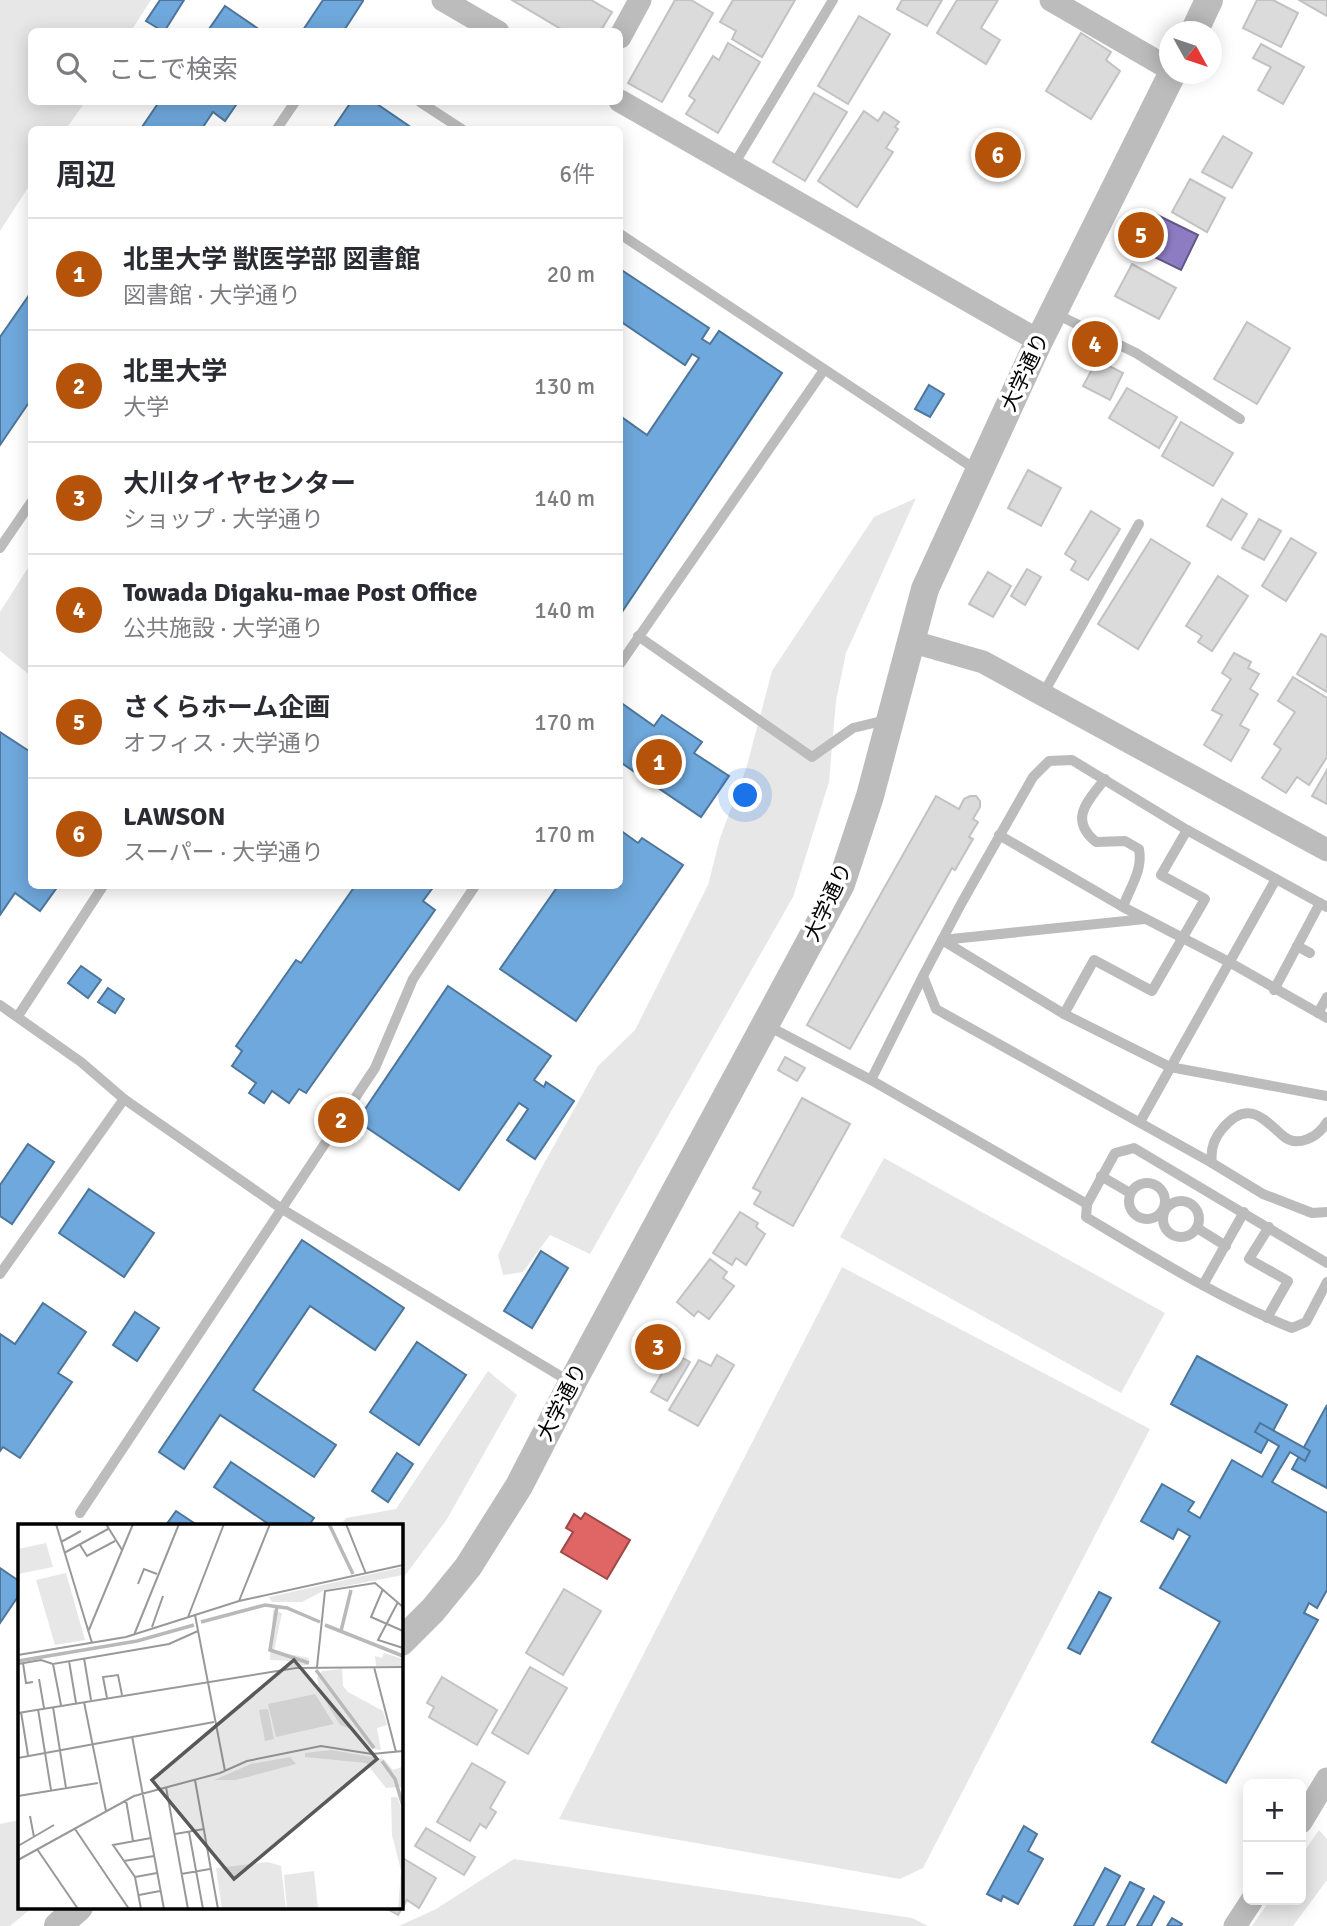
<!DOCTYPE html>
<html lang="ja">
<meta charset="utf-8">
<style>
body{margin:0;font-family:Signika,"Noto Sans JP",sans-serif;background:#f2f2f3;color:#2b2b33}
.controls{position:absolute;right:21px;bottom:21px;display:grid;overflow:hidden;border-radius:10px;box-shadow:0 4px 18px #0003}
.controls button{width:63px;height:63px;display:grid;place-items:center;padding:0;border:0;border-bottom:2px solid #e1e1e2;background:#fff;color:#2b2b33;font:35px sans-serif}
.compass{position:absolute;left:1159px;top:21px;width:63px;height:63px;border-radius:50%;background:#fff;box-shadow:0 4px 18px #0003;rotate:130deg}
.you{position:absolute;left:746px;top:796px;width:24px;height:24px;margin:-18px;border:5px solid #fff;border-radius:50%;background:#1a73e8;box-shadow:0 0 0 10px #1a73e833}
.badge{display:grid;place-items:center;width:46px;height:46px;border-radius:50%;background:#b45309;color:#fff;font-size:23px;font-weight:700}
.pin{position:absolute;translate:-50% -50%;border:4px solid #fff;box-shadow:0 2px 7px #0006}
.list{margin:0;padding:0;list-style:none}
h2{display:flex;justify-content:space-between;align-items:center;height:91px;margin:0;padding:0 28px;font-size:30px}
h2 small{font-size:23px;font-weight:400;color:#7c7c81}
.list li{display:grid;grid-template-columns:46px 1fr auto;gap:21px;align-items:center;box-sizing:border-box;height:112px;padding:0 28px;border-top:2px solid #e1e1e2}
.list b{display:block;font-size:26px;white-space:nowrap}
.list p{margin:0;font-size:23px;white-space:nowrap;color:#7c7c81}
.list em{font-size:23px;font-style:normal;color:#7c7c81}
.icon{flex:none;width:38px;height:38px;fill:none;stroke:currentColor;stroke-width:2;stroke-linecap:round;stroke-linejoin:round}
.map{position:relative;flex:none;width:1327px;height:1926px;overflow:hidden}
.search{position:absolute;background:#fff;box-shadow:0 4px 18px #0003;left:28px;top:28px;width:595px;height:77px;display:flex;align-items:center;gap:18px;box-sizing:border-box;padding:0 24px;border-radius:10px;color:#7c7c81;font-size:26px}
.panel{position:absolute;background:#fff;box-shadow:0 4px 18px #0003;left:28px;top:126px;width:595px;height:763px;border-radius:10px}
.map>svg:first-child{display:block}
.green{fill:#e7e7e7}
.shops{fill:#e06666;stroke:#9d4747;stroke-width:2}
.offices{fill:#8e7cc3;stroke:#635788;stroke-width:2}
.schools{fill:#6fa8dc;stroke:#4e769a;stroke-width:2}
.building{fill:#dbdbdb;stroke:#c2c2c2;stroke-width:2}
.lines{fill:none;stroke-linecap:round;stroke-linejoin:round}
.service{stroke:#bcbcbc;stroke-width:10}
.minor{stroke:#bcbcbc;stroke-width:23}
.tertiary{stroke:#bcbcbc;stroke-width:28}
.labels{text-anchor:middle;stroke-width:7;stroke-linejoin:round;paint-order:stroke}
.street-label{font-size:21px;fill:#000;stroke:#fff}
.inset-river{fill:none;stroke:#b9b9b9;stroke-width:3.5}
.inset-road{fill:none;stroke:#999;stroke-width:2}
.view{fill:#595959;fill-opacity:0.15;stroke:#595959;stroke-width:3.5}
.inset-edge{fill:none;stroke:#000;stroke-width:3.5}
</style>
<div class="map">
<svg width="1327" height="1926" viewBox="0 0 1327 1926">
<rect width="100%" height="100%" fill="#fff"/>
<g class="green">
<path d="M0 0H151L131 31 32 32V102H85L66 129 32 130 31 183 0 231Z"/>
<path d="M916 498 846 653 836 701 829 782 793 897 590 1254 550 1235 523 1272 503 1275 498 1255 536 1178 598 1066 635 1030 708 885 720 838 746 769 772 671 874 517Z"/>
<path d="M31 563V676L0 651V612Z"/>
<path d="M884 1158 1165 1313 1121 1393 840 1237Z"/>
<path d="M842 1267 1150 1429 923 1868 900 1879 559 1819Z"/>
<path d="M488 1371 517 1395 447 1519 401 1581V1525H340L346 1518 396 1509Z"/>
<path d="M19 1820V1907H33L10 1926H0V1824Z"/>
<path d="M1319 1830 1327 1839V1880L1293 1926H1252L1270 1900H1301V1856Z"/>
<path d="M514 1859 912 1918 928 1926H399L436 1909Z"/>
</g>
<path class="shops" d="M585 1513 630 1540 607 1579 561 1552 573 1532 566 1528 574 1514 581 1519Z"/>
<path class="offices" d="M1149 211 1198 235 1181 270 1132 246Z"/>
<g class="schools">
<path d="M160 0H184L164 32 146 21Z"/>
<path d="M323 0H363V1L343 32H305L303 30Z"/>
<path d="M225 6 263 32H207Z"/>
<path d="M159 102H238L225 121 213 112 201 130H140Z"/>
<path d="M351 102H374L415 130H332Z"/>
<path d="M620 269 709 328 702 339 710 344 719 331 782 373 622 612 620 610V416L647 435 699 358 692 354 685 365 620 321Z"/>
<path d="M32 291V398L0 445V337Z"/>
<path d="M929 385 944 394 930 417 915 409Z"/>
<path d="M620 702 654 726 662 715 702 742 694 753 729 776 701 817 620 762Z"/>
<path d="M0 732 32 753V886H58L40 911 15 893 0 915Z"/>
<path d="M620 830 638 843 642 838 683 865 576 1021 500 969 558 886H620Z"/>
<path d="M355 886H434L423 901 435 910 306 1093 299 1089 289 1103 272 1091 264 1103 249 1093 256 1083 232 1066 242 1051 236 1046 296 960 301 963Z"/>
<path d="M81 966 101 980 88 998 68 983Z"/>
<path d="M448 986 551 1056 534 1080 544 1087 546 1082 574 1101 535 1159 507 1140 528 1109 519 1103 459 1190 357 1121Z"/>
<path d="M108 988 124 999 115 1013 98 1002Z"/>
<path d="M28 1144 54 1162 12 1224 0 1216V1185Z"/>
<path d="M89 1189 154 1233 124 1277 59 1233Z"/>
<path d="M302 1240 404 1308 375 1350 310 1306 253 1390 336 1445 314 1477 220 1415 184 1469 159 1452Z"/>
<path d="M541 1251 568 1268 532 1328 504 1311Z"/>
<path d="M43 1303 86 1332 58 1373 72 1382 20 1458 3 1447 0 1451V1334L15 1344Z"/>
<path d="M135 1312 159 1328 137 1361 113 1345Z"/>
<path d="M417 1342 466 1375 419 1445 370 1412Z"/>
<path d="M1197 1356 1287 1405 1261 1453 1171 1404Z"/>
<path d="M1327 1405V1488L1292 1469Z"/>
<path d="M1260 1423 1310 1451 1305 1461 1290 1452 1272 1482 1327 1513V1590L1317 1608 1309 1603 1304 1613 1318 1620 1226 1783 1152 1742 1220 1622 1160 1588 1190 1536 1178 1529 1173 1539 1141 1521 1162 1484 1194 1502 1188 1511 1200 1518 1232 1460 1262 1477 1279 1446 1255 1432Z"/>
<path d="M397 1453 413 1464 388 1502 372 1491Z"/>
<path d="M231 1462 314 1518 309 1525H270L214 1487Z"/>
<path d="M176 1511 197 1525H166Z"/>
<path d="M0 1568 19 1581V1595L0 1623Z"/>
<path d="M1099 1592 1111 1598 1080 1654 1068 1648Z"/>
<path d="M1024 1826 1037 1834 1028 1851 1043 1859 1018 1904 1003 1896 1001 1901 987 1894Z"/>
<path d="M1105 1868 1120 1876 1093 1926H1074Z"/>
<path d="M1130 1882 1144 1889 1124 1926H1107Z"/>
<path d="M1154 1896 1164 1902 1151 1926H1137Z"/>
<path d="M1172 1918 1182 1924 1181 1926H1167Z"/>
</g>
<g class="building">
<path d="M512 0H591L612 12 600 32H566Z"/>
<path d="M675 0H691L713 13 662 102 628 83Z"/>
<path d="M733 0H795L762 57 732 39 736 31 720 22Z"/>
<path d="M902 0H942L927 26 897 9Z"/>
<path d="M957 0H998L981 28 1000 40 986 64 937 33Z"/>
<path d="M1257 0H1273L1298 13 1281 47 1243 28Z"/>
<path d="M1299 0H1327V16Z"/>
<path d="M859 16 890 34 848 104 818 86Z"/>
<path d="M1081 33 1111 52 1106 60 1120 71 1091 119 1046 91Z"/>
<path d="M728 43 760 62 718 133 686 114 695 100 689 96 713 56 719 60Z"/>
<path d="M1261 44 1304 67 1283 104 1258 90 1271 67 1253 58Z"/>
<path d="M814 93 847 112 805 181 773 162Z"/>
<path d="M864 111 878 121 884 112 899 122 895 127 898 129 886 148 893 152 857 207 818 181Z"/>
<path d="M1223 136 1252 153 1232 188 1202 172Z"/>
<path d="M1190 179 1225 198 1207 232 1172 212Z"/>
<path d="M1132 264 1176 288 1159 319 1115 296Z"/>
<path d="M1247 322 1290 348 1257 404 1214 379Z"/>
<path d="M1097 360 1123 373 1110 400 1083 386Z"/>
<path d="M1127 388 1177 417 1159 448 1109 418Z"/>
<path d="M1181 422 1233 453 1213 486 1162 456Z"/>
<path d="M1028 470 1061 488 1041 526 1008 508Z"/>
<path d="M1222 499 1247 514 1231 540 1207 526Z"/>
<path d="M1091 511 1120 529 1088 580 1071 570 1076 561 1065 554Z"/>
<path d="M1259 519 1281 531 1264 560 1242 548Z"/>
<path d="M1291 538 1316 553 1286 601 1262 586Z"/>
<path d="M1151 539 1190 563 1138 649 1098 624Z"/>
<path d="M1027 569 1041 577 1025 605 1011 596Z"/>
<path d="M988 572 1011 586 993 617 969 604Z"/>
<path d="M1218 576 1248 596 1212 651 1198 642 1202 636 1186 626Z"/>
<path d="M1321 634 1327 637V692L1297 674Z"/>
<path d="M1234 653 1251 662 1248 668 1259 674 1250 689 1258 694 1240 725 1249 730 1231 761 1204 745 1222 715 1212 710 1231 679 1222 673Z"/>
<path d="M1293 677 1327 698V757L1309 785 1297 777 1286 793 1262 778 1281 749 1274 744 1295 712 1278 701Z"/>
<path d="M1327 770V804L1312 796Z"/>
<path d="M936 796 959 809 964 799 970 796H976L980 801V807L973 819 978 822 969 837 973 839 955 870 952 868 850 1049 807 1025Z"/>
<path d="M785 1057 805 1068 797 1081 778 1070Z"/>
<path d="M802 1098 850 1124 793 1226 754 1204 761 1192 753 1188Z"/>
<path d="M740 1212 758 1223 756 1227 765 1234 746 1265 736 1258 732 1265 713 1253Z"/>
<path d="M710 1259 727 1272 723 1278 734 1286 709 1319 698 1311 694 1316 677 1302Z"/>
<path d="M674 1353 690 1362 667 1401 651 1392Z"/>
<path d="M717 1355 734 1365 698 1426 669 1410 699 1360 711 1366Z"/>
<path d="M564 1589 601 1611 563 1675 526 1653Z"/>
<path d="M530 1667 567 1688 528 1754 492 1733Z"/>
<path d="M442 1677 497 1710 477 1745 429 1717 434 1707 427 1703Z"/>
<path d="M472 1763 505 1782 490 1808 496 1812 486 1828 480 1824 470 1841 437 1822Z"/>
<path d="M426 1828 475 1857 464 1875 415 1846Z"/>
<path d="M401 1857 436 1878 419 1908 407 1900 398 1915 384 1907H401Z"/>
</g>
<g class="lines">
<g class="service">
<path d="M420 102 463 130"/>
<path d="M276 130 295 102"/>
<path d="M733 166 833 0"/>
<path d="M620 234 978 471"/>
<path d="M1054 313 1136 353 1240 419"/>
<path d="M0 548 32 501"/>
<path d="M638 636 812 757 853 728 886 720"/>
<path d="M620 664 824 370"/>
<path d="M1043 694 1139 524"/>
<path d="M1105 779C1088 801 1068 819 1096 842L1125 841 1139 849C1143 871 1130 887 1123 907"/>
<path d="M999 835 1123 907 1229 962 1327 1018"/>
<path d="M1327 907 1187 830 1072 760 1049 761 1033 777 961 904 923 976 936 1009 1212 1163 1263 1194 1312 1213 1327 1212"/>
<path d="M1145 919 942 940 1064 1014 1170 1067 1327 1096"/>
<path d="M1297 946 1310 953"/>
<path d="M923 976 871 1080 1087 1204"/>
<path d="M1274 990 1320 903"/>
<path d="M0 1005 81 1062 124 1099 0 1274"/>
<path d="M1318 1013 1327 997"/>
<path d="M1064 1014 1094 960 1152 991 1205 899 1161 875 1187 830"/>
<path d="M18 1016 103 886"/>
<path d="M768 1026 871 1080"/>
<path d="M124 1099 282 1209 572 1383"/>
<path d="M1140 1122 1276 879"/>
<path d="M1212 1163C1210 1149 1214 1138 1223 1128 1247 1100 1262 1117 1282 1135 1297 1149 1318 1137 1327 1122"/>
<path d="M1101 1176 1130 1193"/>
<circle cx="1147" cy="1201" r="18"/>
<circle cx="1181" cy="1219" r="18"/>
<path d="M1197 1228 1226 1246"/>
<path d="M1327 1263 1134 1148 1115 1153 1087 1204 1086 1217C1153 1257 1220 1299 1292 1328L1306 1322 1327 1282"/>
<path d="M1203 1285 1244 1212"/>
<path d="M1267 1318 1288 1281 1249 1259 1269 1227"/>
<path d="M80 1513 375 1068 413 979 475 886"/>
</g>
<g class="minor">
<path d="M443 0 498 32"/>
<path d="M1051 0 1170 69"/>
<path d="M620 37 640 0"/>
<path d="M620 101 1039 341"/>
<path d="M910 641 983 662 1327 850"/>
<path d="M1301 1822 1327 1779"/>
<path d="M1235 1926 1252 1900"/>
</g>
<g class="tertiary">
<path d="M1194 32 1209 0"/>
<path d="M401 1642 433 1610 468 1567 519 1486 572 1383 841 884 870 796 925 589 1039 341 1172 74"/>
<path d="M58 1926 79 1907"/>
</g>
</g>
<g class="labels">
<g class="street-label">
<text transform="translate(1025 372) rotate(-65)" y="7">大学通り</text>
<text transform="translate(828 902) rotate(-65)" y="7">大学通り</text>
<text transform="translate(562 1402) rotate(-63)" y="7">大学通り</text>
</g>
</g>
<g transform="translate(18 1524)">
<rect width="385" height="385" fill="#fff"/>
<path d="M28 19 35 43 0 50V25ZM385 43V51L307 66 284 78H254L251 73ZM48 49 67 116 37 121 18 56ZM255 86 264 89 256 127 291 134 290 141 270 143 284 137 252 136ZM366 129 385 135V142H358L357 132 364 134ZM324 145 325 162 330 168 365 187 369 201 359 204 363 226 353 225 336 206 322 201 302 168 299 154 304 147ZM297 170 316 200 258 213 250 180ZM250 185 256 215 247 217 241 186ZM313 226 366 235 375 246 384 243 385 269 383 263 368 264 348 239 287 233V229ZM272 233 278 240 218 256H196L233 240ZM373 273H379L385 288V385H380L383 347 374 311ZM250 338 263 342 268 385H204L198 344ZM296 347 300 385H269L266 351Z" fill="#e7e7e7"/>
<path class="inset-river" d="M311 0 335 50M259 82 252 126 291 139M183 98 247 81 269 84 302 98M307 101 385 132M323 107 333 66M0 137 119 117 176 101M298 146 356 224M364 237 377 255 385 282"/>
<path class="inset-road" d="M38 0 74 119M88 0 104 26M328 0 348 50M43 18 63 7M62 21 69 32 97 17M46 29 90 5M120 60 126 45 139 50M365 65 353 93 385 107M221 77 252 0M380 78 360 116 385 124M177 91 207 247M170 93 206 0M134 103 145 72M70 108 115 0M116 111 161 0M0 131 108 113 221 77 385 41M66 134 73 176M51 137 58 179M5 139 8 159 15 158M0 140 23 136 35 140 151 120 180 107M35 140 43 181M299 143 307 67 357 59 385 83M356 143 378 228M21 155 26 184M89 174 85 153 100 151 104 171M66 178 88 287M35 183 48 264M20 185 33 266M3 188 10 231M0 189 278 144 385 143M114 212 146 385M0 234 196 198M177 256 200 385M148 263 170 385M0 272 80 259M108 276 115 317M12 292 16 313M57 305 111 385M171 308 185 385M157 310 186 305M0 322 36 301M19 325 60 385M0 336 116 272 202 249 229 237 303 222 354 230 385 227M106 337 136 332M163 350 192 345M117 353 139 349M121 371 142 367M123 385 117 353 95 321 133 314"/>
<path class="view" d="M276 136 359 235 216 355 134 256Z"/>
<rect width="385" height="385" class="inset-edge"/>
</g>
</svg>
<div class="controls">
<button>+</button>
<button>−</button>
</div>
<svg class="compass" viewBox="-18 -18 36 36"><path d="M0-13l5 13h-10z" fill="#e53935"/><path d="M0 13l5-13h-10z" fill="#7c7c81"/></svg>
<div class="you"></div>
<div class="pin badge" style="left:659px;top:762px">1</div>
<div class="pin badge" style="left:341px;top:1120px">2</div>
<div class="pin badge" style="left:658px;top:1347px">3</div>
<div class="pin badge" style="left:1095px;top:344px">4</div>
<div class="pin badge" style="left:1141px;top:235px">5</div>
<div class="pin badge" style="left:998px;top:155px">6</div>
<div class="search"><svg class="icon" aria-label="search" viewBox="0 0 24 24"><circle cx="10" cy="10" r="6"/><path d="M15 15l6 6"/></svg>ここで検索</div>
<section class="panel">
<h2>周辺<small>6件</small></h2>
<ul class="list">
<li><span class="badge">1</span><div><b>北里大学 獣医学部 図書館</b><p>図書館 · 大学通り</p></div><em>20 m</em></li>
<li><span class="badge">2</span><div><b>北里大学</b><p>大学</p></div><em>130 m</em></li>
<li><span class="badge">3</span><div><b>大川タイヤセンター</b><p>ショップ · 大学通り</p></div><em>140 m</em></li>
<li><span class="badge">4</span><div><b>Towada Digaku-mae Post Office</b><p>公共施設 · 大学通り</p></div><em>140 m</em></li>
<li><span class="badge">5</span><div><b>さくらホーム企画</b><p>オフィス · 大学通り</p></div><em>170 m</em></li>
<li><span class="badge">6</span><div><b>LAWSON</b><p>スーパー · 大学通り</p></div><em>170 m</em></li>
</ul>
</section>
</div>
